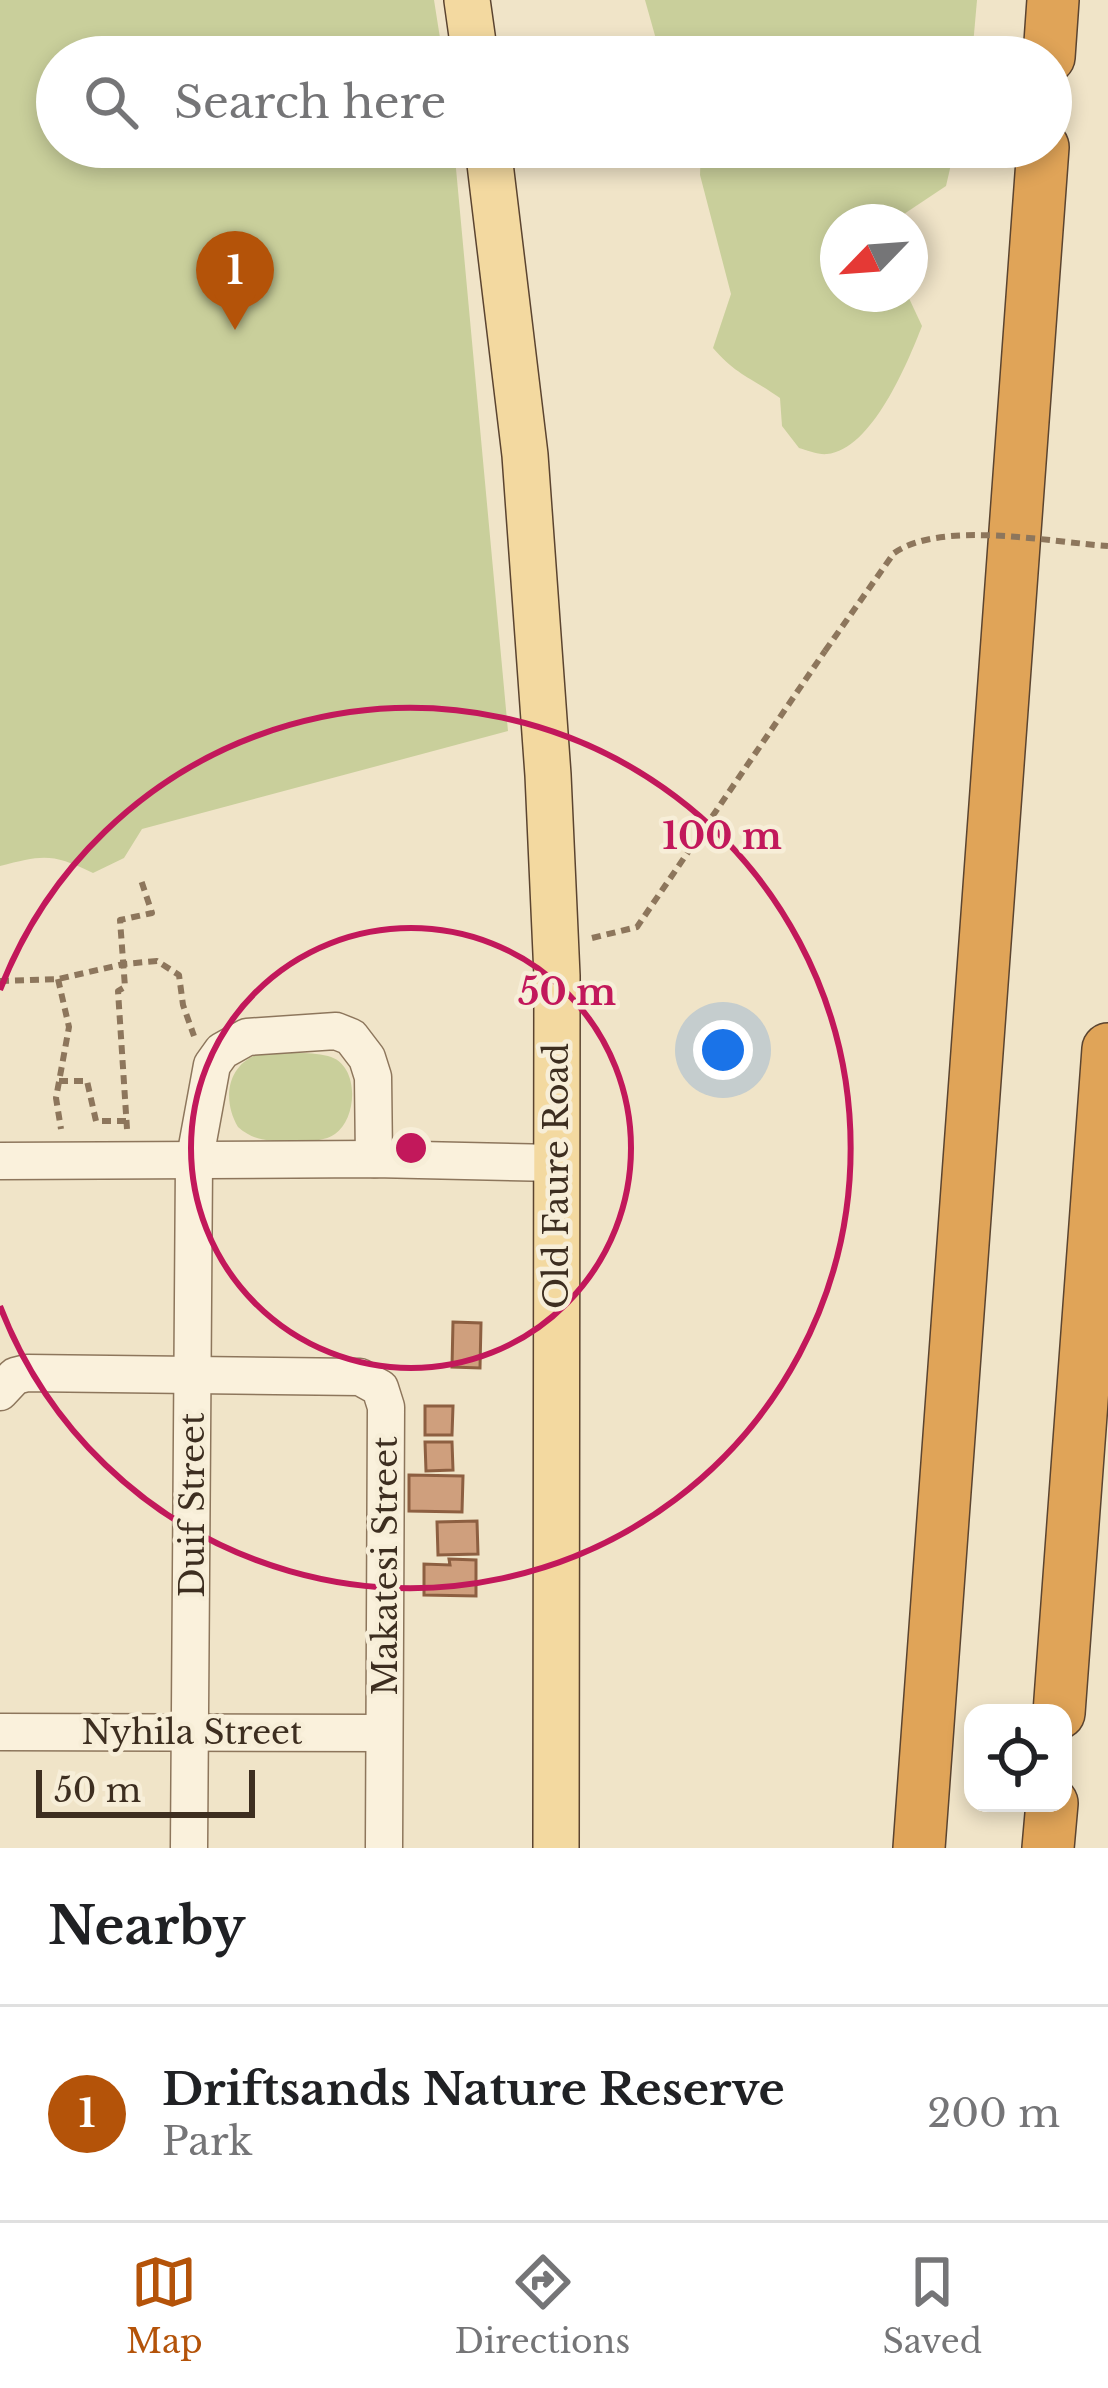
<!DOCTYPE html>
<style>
body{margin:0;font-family:"Libre Baskerville",serif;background:#f6f6f6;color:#202124}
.controls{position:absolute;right:36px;bottom:36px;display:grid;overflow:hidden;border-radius:24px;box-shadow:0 6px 18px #0003}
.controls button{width:108px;height:108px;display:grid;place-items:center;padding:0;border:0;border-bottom:3px solid #e0e0e0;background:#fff;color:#202124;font:60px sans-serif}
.compass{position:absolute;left:820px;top:204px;width:108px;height:108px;border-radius:50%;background:#fff;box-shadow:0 6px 18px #0003;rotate:245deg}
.scale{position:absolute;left:36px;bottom:30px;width:219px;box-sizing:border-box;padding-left:12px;border:6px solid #3d2e20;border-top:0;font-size:33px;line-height:42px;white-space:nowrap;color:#3d2e20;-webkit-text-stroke:9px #f7eed8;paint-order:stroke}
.you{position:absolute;left:723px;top:1050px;width:42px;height:42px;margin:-30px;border:9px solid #fff;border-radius:50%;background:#1a73e8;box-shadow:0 0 0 18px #1a73e833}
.badge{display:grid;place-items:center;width:78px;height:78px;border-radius:50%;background:#b45309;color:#fff;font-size:39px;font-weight:700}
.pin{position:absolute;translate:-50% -99px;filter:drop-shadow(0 3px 6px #0008)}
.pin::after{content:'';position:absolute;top:63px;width:42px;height:36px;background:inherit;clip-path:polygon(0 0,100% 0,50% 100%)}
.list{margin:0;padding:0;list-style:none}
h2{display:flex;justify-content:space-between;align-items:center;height:156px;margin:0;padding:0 48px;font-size:51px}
h2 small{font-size:39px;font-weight:400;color:#757577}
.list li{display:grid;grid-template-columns:78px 1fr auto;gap:36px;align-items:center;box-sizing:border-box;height:216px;padding:0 48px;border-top:3px solid #e0e0e0}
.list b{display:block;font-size:45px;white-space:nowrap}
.list p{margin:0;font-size:39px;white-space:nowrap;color:#757577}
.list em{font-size:39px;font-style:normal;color:#757577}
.icon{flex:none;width:66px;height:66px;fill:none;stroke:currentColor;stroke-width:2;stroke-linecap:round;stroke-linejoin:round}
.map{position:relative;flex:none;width:1108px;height:1848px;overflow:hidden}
.search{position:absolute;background:#fff;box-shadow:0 6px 18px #0003;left:36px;right:36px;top:36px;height:132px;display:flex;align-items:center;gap:30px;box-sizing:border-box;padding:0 42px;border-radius:66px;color:#757577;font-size:45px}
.sheet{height:372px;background:#fff}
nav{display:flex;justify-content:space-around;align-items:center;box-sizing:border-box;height:168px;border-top:3px solid #e0e0e0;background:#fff;font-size:33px;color:#757577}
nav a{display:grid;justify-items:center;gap:6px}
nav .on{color:#b45309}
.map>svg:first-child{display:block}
.green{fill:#c9cf9b}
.building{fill:#cf9f7d;stroke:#8d5f41;stroke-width:3}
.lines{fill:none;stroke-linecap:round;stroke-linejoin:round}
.minor-casing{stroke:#8d765c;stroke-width:39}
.major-casing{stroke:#5b4430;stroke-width:48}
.highway-casing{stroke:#5b4430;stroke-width:54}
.path{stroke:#8d765c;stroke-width:6;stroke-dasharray:9 6;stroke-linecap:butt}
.minor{stroke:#faf1dc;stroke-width:36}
.major{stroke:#f3d9a0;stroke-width:45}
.highway{stroke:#e0a458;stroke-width:51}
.path-bridge{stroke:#8d765c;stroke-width:6;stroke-dasharray:9 6;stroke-linecap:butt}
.ring{fill:none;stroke:#c2185b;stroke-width:6}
.labels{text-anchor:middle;stroke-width:9;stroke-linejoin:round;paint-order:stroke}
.street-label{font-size:33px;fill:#3d2e20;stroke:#f7eed8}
.centre{fill:#c2185b;stroke:#f7eed8;stroke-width:6}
.ring-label{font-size:36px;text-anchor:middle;font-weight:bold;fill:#c2185b;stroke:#f7eed8;stroke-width:9;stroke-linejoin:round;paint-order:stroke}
</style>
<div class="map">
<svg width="1108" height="1848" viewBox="0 0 1108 1848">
<rect width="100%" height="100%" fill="#f0e4c8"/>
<g class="green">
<path d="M0 0H434L443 57H57V147H454L508 731 142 829 124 858 93 873C52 853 43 855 0 866Z"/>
<path d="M645 0H977L972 57H661Z"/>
<path d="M701 147H955L946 186 892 222H838V294H907L922 326C908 362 872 450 827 454 819 455 806 450 799 448L782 426 780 398C752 378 736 375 713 348L731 294 700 175Z"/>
<path d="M262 1053C283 1054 308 1051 328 1056 360 1064 358 1118 335 1134 322 1143 305 1140 290 1141 268 1141 254 1141 238 1127 221 1098 228 1062 262 1053Z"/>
</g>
<g class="building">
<path d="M453 1322 481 1323 480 1368 452 1367Z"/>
<path d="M425 1406H453L452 1435H425Z"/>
<path d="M425 1442H452L453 1470 426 1471Z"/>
<path d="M409 1475 463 1476 462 1512 409 1511Z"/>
<path d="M477 1521 478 1554 438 1555 437 1522Z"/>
<path d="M449 1559 476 1560V1596L424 1595V1564L450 1565Z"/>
</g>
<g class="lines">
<defs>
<g id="minor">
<path d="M0 1161 374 1159 556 1163"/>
<path d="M0 1392 15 1376 27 1373 360 1377 380 1388 386 1407 384 1848"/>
<path d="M0 1732 383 1733"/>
<path d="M189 1848 194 1163 212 1065 222 1051 247 1037 336 1031 351 1037 367 1058 373 1077 374 1159"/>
</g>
<g id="major">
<path d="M467 0 475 57"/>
<path d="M488 147 525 455 548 775 557 976 556 1848"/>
</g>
<g id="highway">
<path d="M1049 57 1053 0"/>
<path d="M1059 1713 1108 1049"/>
<path d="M919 1848 1043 147"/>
<path d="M1048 1848 1052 1803"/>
</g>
</defs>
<use href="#minor" class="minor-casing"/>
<use href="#major" class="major-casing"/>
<use href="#highway" class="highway-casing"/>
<g class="path">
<path d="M592 938 637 927 825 651"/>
<path d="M58 979 69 1027 56 1098 61 1129"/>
<path d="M0 981 58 979 124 964 157 961 179 975 183 1005 194 1036"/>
<path d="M59 1081H87L96 1121H126"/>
<path d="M127 1129 118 991 125 987 120 920 152 913 140 877"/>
</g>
<use href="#minor" class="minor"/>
<use href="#major" class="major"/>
<use href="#highway" class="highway"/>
<path class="path-bridge" d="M825 651 894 553C942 520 1049 542 1108 546"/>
</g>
<g class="ring">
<circle cx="411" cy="1148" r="220"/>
<path d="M0 990A440 440 0 1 1 0 1306"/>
</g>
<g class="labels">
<g class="street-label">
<text transform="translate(556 1176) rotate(-90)" y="12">Old Faure Road</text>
<text transform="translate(192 1505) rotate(-90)" y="12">Duif Street</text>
<text transform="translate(385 1566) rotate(-90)" y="12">Makatesi Street</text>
<text x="192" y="1744">Nyhila Street</text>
</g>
</g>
<circle cx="411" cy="1148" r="18" class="centre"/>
<g class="ring-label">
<text x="722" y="849">100 m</text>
<text x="567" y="1005">50 m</text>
</g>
</svg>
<div class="controls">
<button><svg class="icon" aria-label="locate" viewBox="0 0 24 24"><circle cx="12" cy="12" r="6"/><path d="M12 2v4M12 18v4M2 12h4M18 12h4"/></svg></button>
</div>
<svg class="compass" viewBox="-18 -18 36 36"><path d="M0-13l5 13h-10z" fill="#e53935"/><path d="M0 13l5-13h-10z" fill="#757577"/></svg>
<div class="scale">50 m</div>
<div class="you"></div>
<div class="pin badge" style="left:235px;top:330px">1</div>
<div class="search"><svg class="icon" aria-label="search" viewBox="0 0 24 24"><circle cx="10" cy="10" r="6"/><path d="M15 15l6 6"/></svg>Search here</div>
</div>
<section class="sheet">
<h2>Nearby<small></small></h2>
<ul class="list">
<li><span class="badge">1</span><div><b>Driftsands Nature Reserve</b><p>Park</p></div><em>200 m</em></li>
</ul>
</section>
<nav>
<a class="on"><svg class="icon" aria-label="map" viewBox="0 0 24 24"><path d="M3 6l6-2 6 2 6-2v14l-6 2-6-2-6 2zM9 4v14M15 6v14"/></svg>Map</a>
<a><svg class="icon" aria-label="directions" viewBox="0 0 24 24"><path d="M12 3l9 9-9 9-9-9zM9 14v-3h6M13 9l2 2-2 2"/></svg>Directions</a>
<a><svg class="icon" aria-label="saved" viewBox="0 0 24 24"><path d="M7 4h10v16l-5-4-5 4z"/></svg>Saved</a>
</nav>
